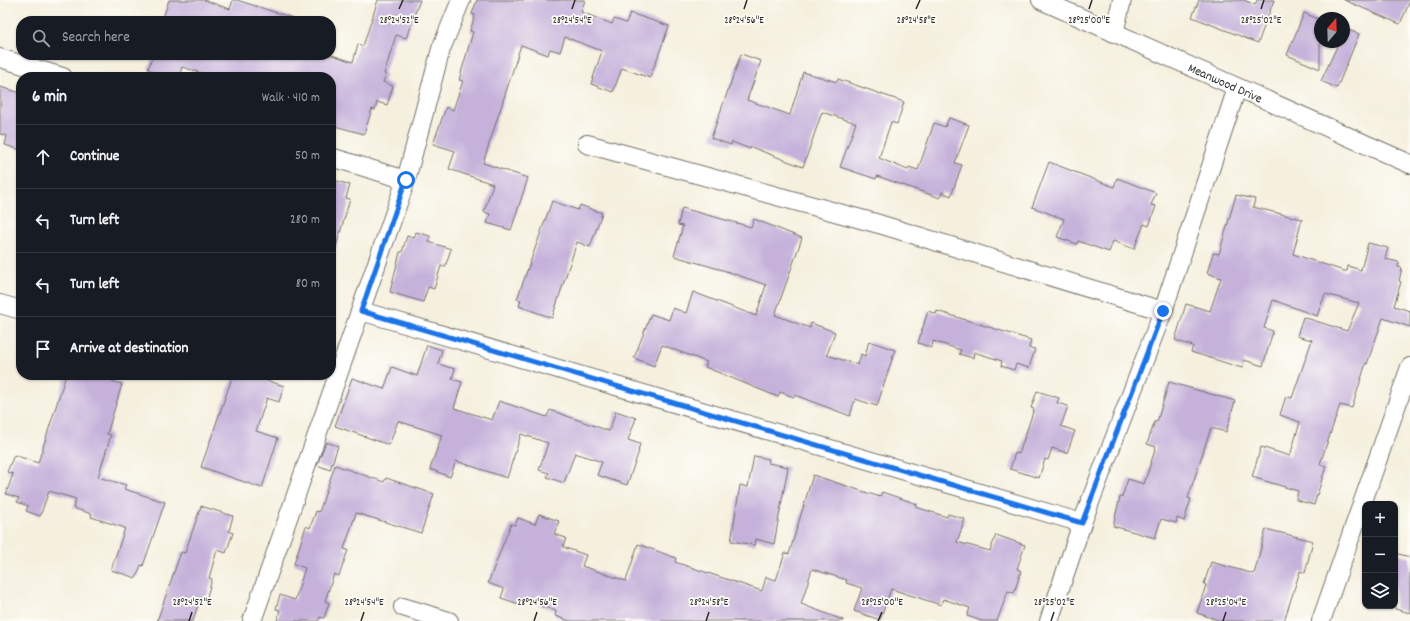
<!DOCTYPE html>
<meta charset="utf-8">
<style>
body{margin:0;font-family:Dekko,sans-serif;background:#242831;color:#f1f3f6}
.controls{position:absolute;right:12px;bottom:12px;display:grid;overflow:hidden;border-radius:8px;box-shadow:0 1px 3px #0004}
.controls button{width:36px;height:36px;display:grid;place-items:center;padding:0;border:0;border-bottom:1px solid #363941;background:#171b24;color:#f1f3f6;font:20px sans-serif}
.compass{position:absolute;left:1314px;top:12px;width:36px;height:36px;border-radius:50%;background:#171b24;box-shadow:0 1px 3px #0004;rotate:19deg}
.stop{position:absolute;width:12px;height:12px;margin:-9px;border:3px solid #1a73e8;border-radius:50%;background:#fff}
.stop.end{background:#1a73e8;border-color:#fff;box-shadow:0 1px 4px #0008}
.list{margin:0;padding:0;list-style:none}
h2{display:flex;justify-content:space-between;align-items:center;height:52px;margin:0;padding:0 16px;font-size:17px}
h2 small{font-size:13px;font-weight:400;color:#9ea1a6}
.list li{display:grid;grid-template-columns:26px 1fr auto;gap:12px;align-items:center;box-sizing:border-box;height:64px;padding:0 16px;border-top:1px solid #363941}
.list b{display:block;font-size:15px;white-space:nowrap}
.list em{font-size:13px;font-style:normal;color:#9ea1a6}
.icon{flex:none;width:22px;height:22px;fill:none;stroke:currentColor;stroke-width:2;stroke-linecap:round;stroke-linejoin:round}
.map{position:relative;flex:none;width:1410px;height:621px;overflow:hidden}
.search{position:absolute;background:#171b24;box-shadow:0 1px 3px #0004;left:16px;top:16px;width:320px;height:44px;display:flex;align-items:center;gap:10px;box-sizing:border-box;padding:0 14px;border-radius:16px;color:#9ea1a6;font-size:15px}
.panel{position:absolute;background:#171b24;box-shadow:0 1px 3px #0004;left:16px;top:72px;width:320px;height:308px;border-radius:16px}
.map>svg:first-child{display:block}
.building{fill:#c5b1da}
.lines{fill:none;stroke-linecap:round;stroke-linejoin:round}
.street-casing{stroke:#72706a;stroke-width:20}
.street{stroke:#fff;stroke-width:18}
.route{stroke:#1a73e8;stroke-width:5}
.ticks{fill:none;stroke:#2b2b2b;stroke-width:1.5}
.labels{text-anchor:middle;stroke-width:3.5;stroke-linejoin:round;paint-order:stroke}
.street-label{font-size:13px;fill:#2b2b2b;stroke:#fdfcf7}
.ticks-label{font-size:10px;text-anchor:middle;fill:#2b2b2b;stroke:#fdfcf7;stroke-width:3.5;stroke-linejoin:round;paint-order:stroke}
</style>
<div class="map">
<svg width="1410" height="621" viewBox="0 0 1410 621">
<rect width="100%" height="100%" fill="#fdfcf7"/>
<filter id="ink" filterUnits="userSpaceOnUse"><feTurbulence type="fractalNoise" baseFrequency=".025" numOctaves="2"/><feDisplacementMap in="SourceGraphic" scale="8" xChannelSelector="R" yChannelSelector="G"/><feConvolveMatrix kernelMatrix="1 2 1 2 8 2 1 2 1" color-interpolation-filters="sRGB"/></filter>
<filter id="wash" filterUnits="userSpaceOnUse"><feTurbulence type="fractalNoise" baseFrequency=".012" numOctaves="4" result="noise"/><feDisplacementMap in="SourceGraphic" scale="16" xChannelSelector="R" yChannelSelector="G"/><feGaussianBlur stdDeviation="0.9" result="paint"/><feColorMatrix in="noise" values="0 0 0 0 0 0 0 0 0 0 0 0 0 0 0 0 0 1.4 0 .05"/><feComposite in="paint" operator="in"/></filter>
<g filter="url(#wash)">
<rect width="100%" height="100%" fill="#f5f0de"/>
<g id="blocks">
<g class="building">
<path d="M169 0H204L230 9 233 0H237L293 18 292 21H162Z"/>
<path d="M378 0H420L406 38 396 35 384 74 386 75 383 82 393 86 387 105 377 102 375 110 372 109 364 134 331 125V77H215L182 67 179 77H150L153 71 148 69 153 55H332L353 62 358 44 363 46Z"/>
<path d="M477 0H585L581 12 612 24 614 19 626 23 630 13 669 26 650 78 622 68 613 92 591 84 602 51 565 37 560 52 550 49 548 55 521 45 483 163 528 178 511 230 487 223 490 214 484 212 493 184 449 169 455 151 433 144 446 107 453 110 463 81 459 80 473 32 470 31 475 15 472 14Z"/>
<path d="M1199 0H1244L1255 5 1257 0H1274L1258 43 1192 17Z"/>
<path d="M1344 0H1410V1L1400 24Z"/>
<path d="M1304 13 1318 19 1316 25 1320 27V69L1287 55Z"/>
<path d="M1345 29 1359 34 1337 88 1321 81 1339 42H1344Z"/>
<path d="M741 54 761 61 747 100 790 115 803 72 837 82 838 79 904 102 897 124 891 122 879 158 908 170 909 167 918 170 934 123 945 127 949 118 969 125 955 163 962 165 951 196 942 192 940 198 877 176 876 179 840 167 856 123 822 112 803 167 751 147 750 149 732 142 731 145 711 138Z"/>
<path d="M0 87 21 93V150L5 145 7 136 0 134Z"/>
<path d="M1049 162 1114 187 1117 178 1156 193 1151 205 1156 206 1149 226 1144 224 1134 249 1113 241 1109 252 1078 241 1077 244 1057 237 1064 219 1032 207Z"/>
<path d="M331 179 350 185 346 198 350 199 335 250 331 249Z"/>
<path d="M1236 195 1255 199 1253 207 1302 219 1293 254 1344 271H1347L1348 266 1361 270 1368 243 1388 248 1385 259 1399 262 1398 267 1402 268 1399 281 1401 282 1394 306 1410 311V327L1383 318 1367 364 1366 363 1352 408 1340 405 1320 464 1326 466 1314 505 1296 500 1298 491 1252 477 1261 447 1290 456 1300 422 1280 415 1286 396 1292 398 1312 340 1297 336 1303 317 1347 331 1359 303 1325 294 1317 316 1273 300 1264 328 1273 331 1263 366 1244 360 1242 368 1191 352 1193 346 1175 340 1186 304 1210 311 1221 278 1207 273 1213 253 1219 254Z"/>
<path d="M552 201 578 210 580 205 602 213 590 247 577 242 552 318 519 306 521 300 517 299Z"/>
<path d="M682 208 751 227 754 219 802 238 775 315 810 328 811 323 835 332 827 355 858 365 861 354 865 356 869 341 895 350 877 406 855 399 850 416 795 395 794 397 780 392 778 397 705 367 707 362 662 345 654 366 634 358 651 314 669 320 673 308 686 313 693 292 756 316 766 285 726 271 674 256 683 226 678 225Z"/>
<path d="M416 232 430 236 429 242 451 249 445 267 441 266 434 289 428 287 423 302 390 292 400 252H402L407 236 414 238Z"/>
<path d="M928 311 936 314 937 311 1031 340 1029 348 1035 349 1029 368 1016 364 1014 370 1001 366 1002 361 974 352 973 358 959 354 961 350 933 341 932 348 918 343Z"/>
<path d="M427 345 442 350 438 364 455 369 452 379 462 382 454 408 492 420 499 401 547 417 550 410 609 431 616 411 636 418 628 440 640 444 638 451H639L627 485 597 475 602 462 575 453 564 483 547 477 549 473 539 470 548 443 521 434 507 478 456 461 450 477 430 469 442 435 398 421 389 445 335 426 352 378 384 389 392 367 417 376Z"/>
<path d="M66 375H114L112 381 122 384 107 434 111 435 98 477 126 485 124 489 165 502 143 566 141 565 136 578 111 570 125 528 91 517 92 514 73 508 76 499 49 491 40 516 26 511 28 506 17 502 19 498 6 494 13 474 7 472 14 455 38 463Z"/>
<path d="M233 375H249L284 386 279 402 267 398 256 431 278 438 262 488 201 467Z"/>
<path d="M1169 382 1235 401 1226 432 1211 428 1188 498 1191 499 1184 521 1177 518 1176 523 1161 519 1155 538 1113 526 1120 497H1122L1128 479 1144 484 1156 447 1147 444 1155 421 1157 422Z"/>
<path d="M1037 391 1059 398 1057 403 1068 406 1061 426 1075 431 1067 453 1052 448 1048 460 1045 459 1039 478 1010 469 1015 453 1019 454 1034 409 1031 408Z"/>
<path d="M326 442 338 446 330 470 317 465Z"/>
<path d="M754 456 769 459 768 463 788 467 774 544 756 539 755 545 731 541 740 485 748 487Z"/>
<path d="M335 465 384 482 386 478 434 494 421 533 356 513 344 549 348 550 339 576 334 574 325 601 329 603 324 618 320 617 318 621H277L280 610 276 609 280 595 295 600 305 568 294 564 306 526 310 528 316 511 319 512Z"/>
<path d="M813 475 880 497 882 492 917 504 916 507 947 517 948 514 965 519 957 542 990 551 996 535 1025 545 1017 569 1021 571 1014 593 1008 591 997 621H982L967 616 970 608 943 599 941 605 891 589 880 620 854 611 862 588 846 583 847 580 812 569 801 604 843 620V621H570L555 616 556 611 524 600 522 605 501 598 504 589 488 583 511 524 515 525 518 518 535 524 539 514 559 521 554 534 566 538 563 547 586 555 582 566 626 581 638 544 676 558 675 562 762 591 766 577 776 580 785 553 789 554Z"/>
<path d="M201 506 233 516 229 531 233 533 226 553 217 550 209 578 212 579 206 600 200 598 193 621H157L181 552 185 553Z"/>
<path d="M1266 529 1313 541 1305 573 1300 571 1284 621H1221L1197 613 1206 585 1204 584 1211 562 1254 574Z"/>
<path d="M1395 553 1410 557V613L1395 609Z"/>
</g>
</g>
</g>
<g filter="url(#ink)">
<use href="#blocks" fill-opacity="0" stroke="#72706a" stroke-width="1"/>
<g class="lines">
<defs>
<g id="street">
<path id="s1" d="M1041 0 1410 164"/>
<path d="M1114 33 1122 0"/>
<path d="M0 58 63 77"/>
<path d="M587 144 879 224 1163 311"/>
<path d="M331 157 406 180"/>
<path d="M0 304 21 310"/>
<path d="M361 311 1082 523"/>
<path d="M403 607 449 621"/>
<path d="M252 621 406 180 441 49 461 0"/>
<path d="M1049 621 1082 523 1163 311 1237 88"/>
<path d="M1321 621 1410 367"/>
</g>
</defs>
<use href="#street" class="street-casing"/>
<use href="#street" class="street"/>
</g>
</g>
<g class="lines" filter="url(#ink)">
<path class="route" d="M406 180 361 311 1082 523 1163 311"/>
</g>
<path class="ticks" d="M399 9 403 0M572 9 575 0M744 9 747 0M916 9 920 0M1089 9 1092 0M1261 9 1264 0M189 621 192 612M361 621 364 612M534 621 537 612M706 621 709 612M878 621 882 612M1051 621 1054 612M1223 621 1226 612"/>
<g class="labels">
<g class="street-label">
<text dy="5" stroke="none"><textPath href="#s1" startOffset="202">Meanwood Drive</textPath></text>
</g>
</g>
<g class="ticks-label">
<text x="399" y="23">28°24'52"E</text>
<text x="572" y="23">28°24'54"E</text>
<text x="744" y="23">28°24'56"E</text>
<text x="916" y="23">28°24'58"E</text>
<text x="1089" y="23">28°25'00"E</text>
<text x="1261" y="23">28°25'02"E</text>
<text x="192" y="605">28°24'52"E</text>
<text x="364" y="605">28°24'54"E</text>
<text x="537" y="605">28°24'56"E</text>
<text x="709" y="605">28°24'58"E</text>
<text x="882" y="605">28°25'00"E</text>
<text x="1054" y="605">28°25'02"E</text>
<text x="1226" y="605">28°25'04"E</text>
</g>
</svg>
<div class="controls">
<button>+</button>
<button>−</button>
<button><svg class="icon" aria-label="layers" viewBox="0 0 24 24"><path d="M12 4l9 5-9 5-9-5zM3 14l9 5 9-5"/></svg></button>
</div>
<svg class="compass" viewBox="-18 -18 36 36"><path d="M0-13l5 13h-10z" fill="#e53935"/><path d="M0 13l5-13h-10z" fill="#9ea1a6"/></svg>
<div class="stop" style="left:406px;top:180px"></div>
<div class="stop end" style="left:1163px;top:311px"></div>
<div class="search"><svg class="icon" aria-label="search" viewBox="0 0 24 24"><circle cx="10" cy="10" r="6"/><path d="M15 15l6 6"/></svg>Search here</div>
<section class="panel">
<h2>6 min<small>Walk · 410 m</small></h2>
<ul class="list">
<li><svg class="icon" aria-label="ahead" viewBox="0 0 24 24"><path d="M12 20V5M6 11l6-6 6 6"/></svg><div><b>Continue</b></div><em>50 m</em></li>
<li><svg class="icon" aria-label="left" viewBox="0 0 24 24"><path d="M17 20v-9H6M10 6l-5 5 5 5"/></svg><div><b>Turn left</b></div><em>280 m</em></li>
<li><svg class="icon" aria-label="left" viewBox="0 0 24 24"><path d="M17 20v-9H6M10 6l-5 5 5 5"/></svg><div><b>Turn left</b></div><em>80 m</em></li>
<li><svg class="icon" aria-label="arrive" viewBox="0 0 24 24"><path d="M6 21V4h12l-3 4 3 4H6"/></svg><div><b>Arrive at destination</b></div></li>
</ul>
</section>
</div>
